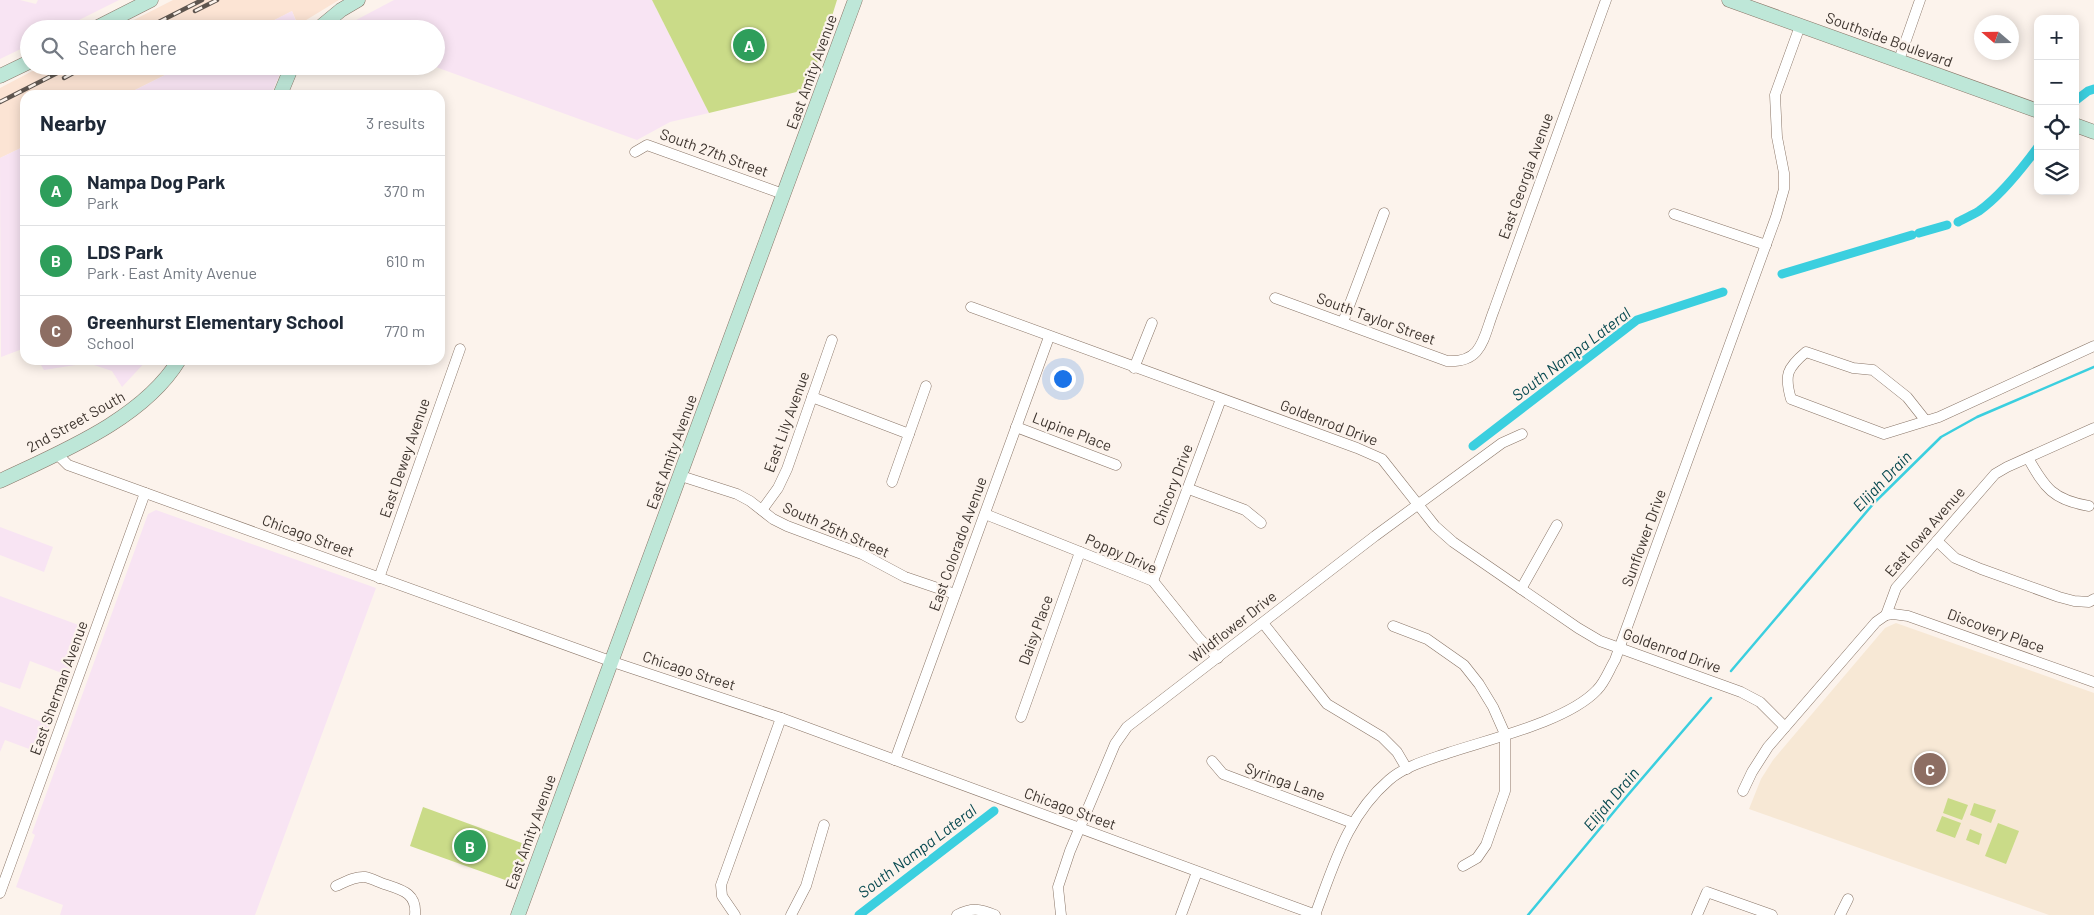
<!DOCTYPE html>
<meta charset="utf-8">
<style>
body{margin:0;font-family:Barlow,sans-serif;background:#f2f2f3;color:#1f2937}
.controls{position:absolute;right:15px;top:15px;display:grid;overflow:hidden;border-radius:10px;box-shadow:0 2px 12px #0003}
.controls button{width:45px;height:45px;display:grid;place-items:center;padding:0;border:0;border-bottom:1px solid #e0e1e3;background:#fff;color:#1f2937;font:25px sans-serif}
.compass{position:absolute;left:1974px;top:15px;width:45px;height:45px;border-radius:50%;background:#fff;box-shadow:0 2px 12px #0003;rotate:290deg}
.you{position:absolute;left:1062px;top:378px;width:18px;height:18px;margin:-12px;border:4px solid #fff;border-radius:50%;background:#1a73e8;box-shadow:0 0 0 8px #1a73e833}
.badge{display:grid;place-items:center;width:32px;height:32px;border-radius:50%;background:#1a73e8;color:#fff;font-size:16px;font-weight:700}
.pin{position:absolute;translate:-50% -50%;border:2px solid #fff;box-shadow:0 1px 5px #0006}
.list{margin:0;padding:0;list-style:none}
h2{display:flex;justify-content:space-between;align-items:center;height:65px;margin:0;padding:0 20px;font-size:21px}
h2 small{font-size:16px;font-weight:400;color:#747a83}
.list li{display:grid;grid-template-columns:32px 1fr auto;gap:15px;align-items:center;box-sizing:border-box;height:70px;padding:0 20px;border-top:1px solid #e0e1e3}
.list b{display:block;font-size:19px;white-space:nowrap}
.list p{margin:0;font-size:16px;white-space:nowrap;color:#747a83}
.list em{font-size:16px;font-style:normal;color:#747a83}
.icon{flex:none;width:28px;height:28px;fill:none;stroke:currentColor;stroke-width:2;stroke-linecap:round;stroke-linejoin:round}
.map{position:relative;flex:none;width:2094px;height:915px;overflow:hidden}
.search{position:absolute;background:#fff;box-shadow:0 2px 12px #0003;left:20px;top:20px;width:425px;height:55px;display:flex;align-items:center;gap:12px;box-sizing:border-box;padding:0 18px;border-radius:28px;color:#747a83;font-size:19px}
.panel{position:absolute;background:#fff;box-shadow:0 2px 12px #0003;left:20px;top:90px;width:425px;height:275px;border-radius:15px}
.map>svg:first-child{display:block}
.built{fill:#fce4d4}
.industrial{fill:#f8e4f3}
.education{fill:#f7e8d5}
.green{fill:#cadb88}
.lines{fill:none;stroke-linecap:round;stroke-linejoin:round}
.stream{stroke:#3bcfdf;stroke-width:2.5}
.canal{stroke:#3bcfdf;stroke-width:9}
.street-casing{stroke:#897567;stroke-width:11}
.secondary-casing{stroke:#897567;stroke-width:15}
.street{stroke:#fff;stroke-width:10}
.secondary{stroke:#bee7d8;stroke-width:14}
.rail-casing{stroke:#5e554f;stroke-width:4.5}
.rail{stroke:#fcf3ec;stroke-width:2.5;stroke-dasharray:8;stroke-linecap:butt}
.labels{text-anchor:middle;stroke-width:4.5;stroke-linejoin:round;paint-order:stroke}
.street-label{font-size:15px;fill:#3d342e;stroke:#fcf3ec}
.water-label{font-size:16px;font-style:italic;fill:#074950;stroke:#fcf3ec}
</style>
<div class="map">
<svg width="2094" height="915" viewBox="0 0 2094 915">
<rect width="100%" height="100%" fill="#fcf3ec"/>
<g class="built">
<path d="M173 0H339L298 25 292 11 257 29H116Z"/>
<path d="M42 66H183L125 95H25V146L0 158V88Z"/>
</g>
<g class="industrial">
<path d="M0 0H20L36 4 38 0H119L61 29H29V45L0 59Z"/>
<path d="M394 0H652L709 113 670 122 637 140 433 66H436V29H339Z"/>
<path d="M292 11 299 29H257Z"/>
<path d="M183 66H283L271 95H125Z"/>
<path d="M25 146V348L1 357 0 158Z"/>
<path d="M38 360H147L122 387 112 371 88 363 44 370Z"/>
<path d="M156 510 376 588 255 915H60L63 905 16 887 35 835 32 833 148 514Z"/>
<path d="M0 527 53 547 44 572 0 555Z"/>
<path d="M0 596 84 627 67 675 30 661 20 689 0 682Z"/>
<path d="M0 706 50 725 40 753 5 740 0 752Z"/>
</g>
<path class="education" d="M1896 623 2094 693V915H2049L1749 809 1761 779 1773 760 1885 628Z"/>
<g class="green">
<path d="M652 0H837L809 89 709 113Z"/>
<path d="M1948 798 1968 805 1962 820 1943 813Z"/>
<path d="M1974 803 1996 810 1991 823 1970 815Z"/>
<path d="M423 807 530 846 516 884 410 846Z"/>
<path d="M1942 816 1961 823 1955 838 1936 831Z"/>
<path d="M1998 823 2019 831 2006 864 1985 856Z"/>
<path d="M1970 829 1982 834 1979 845 1966 840Z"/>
</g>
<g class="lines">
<g class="stream">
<path d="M1731 671 1874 503 1941 437 1977 417 2094 367"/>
<path d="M1528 915 1627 796 1711 698"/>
</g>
<g class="canal">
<path d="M2075 101 2088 91 2094 89"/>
<path d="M1958 222C1965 218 1973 215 1979 211 1999 197 2024 166 2038 147"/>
<path d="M1919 233 1947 225"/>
<path d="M1782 274 1912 235"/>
<path d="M1473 446 1637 320 1723 292"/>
<path d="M859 915 994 811"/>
</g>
<defs>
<g id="street">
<path d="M1899 60 1920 0"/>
<path d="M635 152 647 145 783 194"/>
<path d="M1674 214 1766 245"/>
<path d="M1275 298 1447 361C1483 363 1483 338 1494 310L1606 0"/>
<path d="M971 307 1357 448 1382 459 1435 526 1453 542 1578 628 1600 641 1741 692 1760 702 1785 727"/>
<path d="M1343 322 1384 213"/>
<path d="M1134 368 1152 323"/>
<path d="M812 397 909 434"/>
<path d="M1926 421 1907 397 1873 370 1853 368 1806 352C1787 368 1784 375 1791 399L1884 434 1939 417 2094 346"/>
<path d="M1016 427 1116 465"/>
<path d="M56 453 68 465 613 662 781 718 1316 915"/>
<path d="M2028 458C2045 488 2053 500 2089 506"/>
<path d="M681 476 737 494 750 501 773 519 787 526 862 554 905 577 955 594"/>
<path d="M892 482 926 386"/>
<path d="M1189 489 1245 510 1261 523"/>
<path d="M762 510 778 488 787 469 832 340"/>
<path d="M985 514 1153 581 1198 637 1218 658"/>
<path d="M1937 541 1955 558 1981 569 2059 597 2074 601 2089 602 2094 599"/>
<path d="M379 578 460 349"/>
<path d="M1153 581 1221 399"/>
<path d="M1521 589 1557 525"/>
<path d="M1886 615 1893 614 1908 616 2094 682"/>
<path d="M1263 623 1327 704 1382 737 1397 752 1407 769"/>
<path d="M1393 626 1427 639 1464 665 1479 684 1493 707 1505 734V791L1486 845 1477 858 1463 866"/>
<path d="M1021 717 1080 552"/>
<path d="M895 760 1049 337"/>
<path d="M1212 761 1223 774 1353 823"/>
<path d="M1743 791 1752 772 1768 747 1876 622 1886 615 1896 588 1995 474 2007 467 2094 428"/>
<path d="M336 886C345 882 355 876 365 877 371 878 378 882 384 884 402 890 417 893 415 915"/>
<path d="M0 893 145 493"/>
<path d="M735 915 722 896 721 885 781 718"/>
<path d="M791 915 806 886 824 825"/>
<path d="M957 915C972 907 980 909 995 915"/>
<path d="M1061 915 1058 887 1070 851 1115 744 1127 727 1375 536 1502 443 1522 434"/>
<path d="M1181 915 1197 872"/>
<path d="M1315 915C1334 865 1347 816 1389 780 1405 766 1428 760 1448 753 1490 739 1568 721 1597 690 1605 682 1609 670 1615 660L1776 217 1784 189V173L1777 137 1775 95 1800 26"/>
<path d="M1697 915 1707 892 1772 915"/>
<path d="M1840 915 1848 899"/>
</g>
<g id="secondary">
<path d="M1729 0 2038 111"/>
<path d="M94 29 151 0"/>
<path d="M318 29 341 10 358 0"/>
<path d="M0 76 29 62"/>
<path d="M280 95 292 66"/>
<path d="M2075 125 2094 132"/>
<path d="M0 481C61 452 143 419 179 360"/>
<path d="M518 915 855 0"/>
</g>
</defs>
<use href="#street" class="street-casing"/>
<use href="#secondary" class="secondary-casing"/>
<use href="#street" class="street"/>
<use href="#secondary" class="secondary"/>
<defs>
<g id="rail">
<path d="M195 11 217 0"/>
<path d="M145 29 202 0"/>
<path d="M64 78 86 66"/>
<path d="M0 102 71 66"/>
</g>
</defs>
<use href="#rail" class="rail-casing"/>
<use href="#rail" class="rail"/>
</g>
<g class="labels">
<g class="street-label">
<text transform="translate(1889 40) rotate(20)" y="5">Southside Boulevard</text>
<text transform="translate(812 72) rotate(-70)" y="5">East Amity Avenue</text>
<text transform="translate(714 153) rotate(20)" y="5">South 27th Street</text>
<text transform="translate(1526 176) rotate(-70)" y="5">East Georgia Avenue</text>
<text transform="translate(1376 319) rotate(20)" y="5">South Taylor Street</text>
<text transform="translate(76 422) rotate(-29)" y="5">2nd Street South</text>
<text transform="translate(787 422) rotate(-70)" y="5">East Lily Avenue</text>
<text transform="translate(1329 423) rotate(21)" y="5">Goldenrod Drive</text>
<text transform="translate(1072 432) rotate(21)" y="5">Lupine Place</text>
<text transform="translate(672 452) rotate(-70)" y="5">East Amity Avenue</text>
<text transform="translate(405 458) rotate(-71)" y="5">East Dewey Avenue</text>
<text transform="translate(1173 485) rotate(-69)" y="5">Chicory Drive</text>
<text transform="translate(836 530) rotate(24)" y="5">South 25th Street</text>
<text transform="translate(1925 532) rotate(-49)" y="5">East Iowa Avenue</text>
<text transform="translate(308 536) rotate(20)" y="5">Chicago Street</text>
<text transform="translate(1644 538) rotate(-70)" y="5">Sunflower Drive</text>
<text transform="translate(958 544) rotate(-70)" y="5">East Colorado Avenue</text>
<text transform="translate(1121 554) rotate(24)" y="5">Poppy Drive</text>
<text transform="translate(1233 627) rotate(-38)" y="5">Wildflower Drive</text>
<text transform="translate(1036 630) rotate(-70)" y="5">Daisy Place</text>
<text transform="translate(1996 631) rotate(20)" y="5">Discovery Place</text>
<text transform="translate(1672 651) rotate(20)" y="5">Goldenrod Drive</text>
<text transform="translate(689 671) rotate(18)" y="5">Chicago Street</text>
<text transform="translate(59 688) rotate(-70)" y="5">East Sherman Avenue</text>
<text transform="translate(1285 782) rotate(20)" y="5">Syringa Lane</text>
<text transform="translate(1070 809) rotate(20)" y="5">Chicago Street</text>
<text transform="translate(531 832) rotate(-70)" y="5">East Amity Avenue</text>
</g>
<g class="water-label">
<text transform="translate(1571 354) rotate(-37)" y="6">South Nampa Lateral</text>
<text transform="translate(1882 481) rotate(-46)" y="6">Elijah Drain</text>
<text transform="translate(1611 799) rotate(-50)" y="6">Elijah Drain</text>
<text transform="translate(917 851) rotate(-37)" y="6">South Nampa Lateral</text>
</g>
</g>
</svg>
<div class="controls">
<button>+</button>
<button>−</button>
<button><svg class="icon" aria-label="locate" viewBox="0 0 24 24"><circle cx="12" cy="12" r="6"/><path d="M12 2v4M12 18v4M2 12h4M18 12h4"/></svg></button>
<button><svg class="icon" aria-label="layers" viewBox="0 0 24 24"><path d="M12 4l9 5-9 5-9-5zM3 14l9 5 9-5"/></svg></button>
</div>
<svg class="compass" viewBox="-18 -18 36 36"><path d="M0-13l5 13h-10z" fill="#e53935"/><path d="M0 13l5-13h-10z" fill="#747a83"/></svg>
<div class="you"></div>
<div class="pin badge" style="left:749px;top:45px;background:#2e9e5b">A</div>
<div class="pin badge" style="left:470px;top:846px;background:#2e9e5b">B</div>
<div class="pin badge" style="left:1930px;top:769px;background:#8d6e63">C</div>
<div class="search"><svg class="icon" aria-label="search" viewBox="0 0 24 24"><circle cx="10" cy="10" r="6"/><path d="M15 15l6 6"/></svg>Search here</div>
<section class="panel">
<h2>Nearby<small>3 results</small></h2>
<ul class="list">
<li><span class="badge" style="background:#2e9e5b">A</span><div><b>Nampa Dog Park</b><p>Park</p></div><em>370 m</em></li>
<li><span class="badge" style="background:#2e9e5b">B</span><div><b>LDS Park</b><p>Park · East Amity Avenue</p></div><em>610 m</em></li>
<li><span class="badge" style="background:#8d6e63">C</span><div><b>Greenhurst Elementary School</b><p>School</p></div><em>770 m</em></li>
</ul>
</section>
</div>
